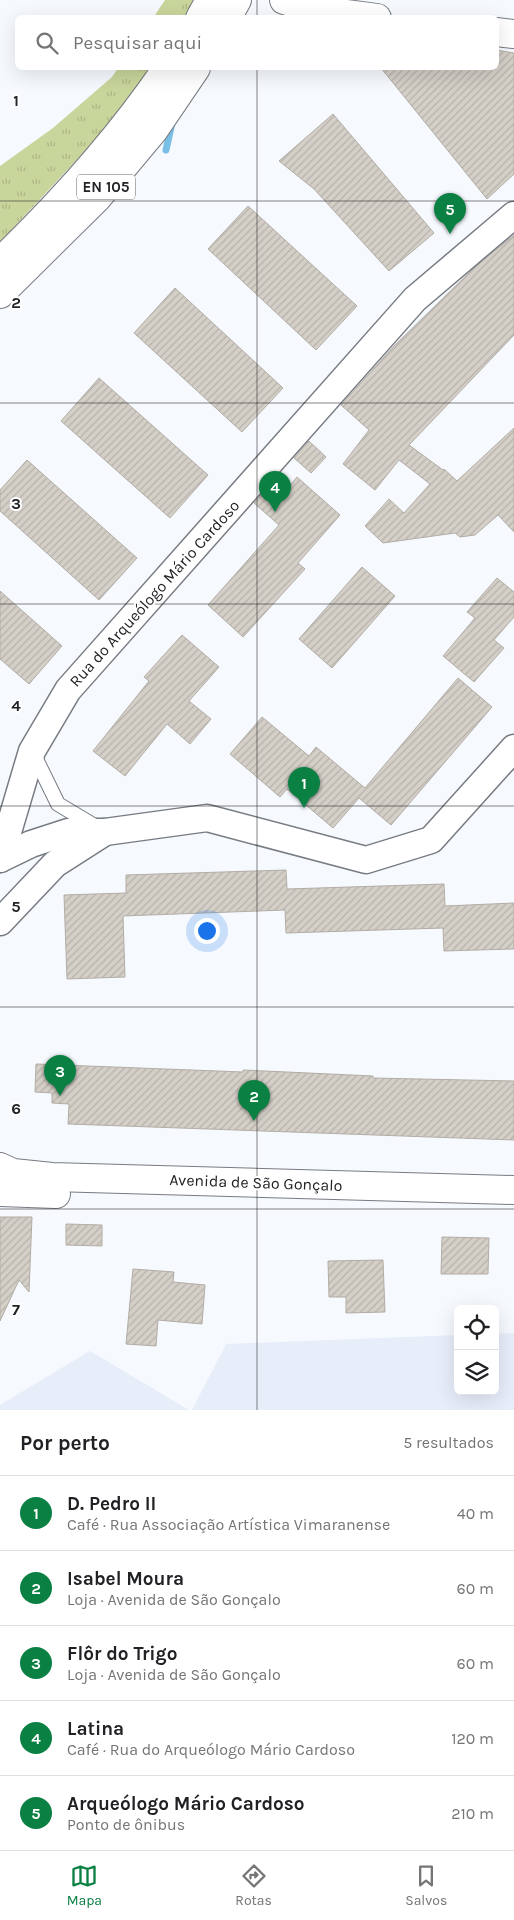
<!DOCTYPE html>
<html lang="pt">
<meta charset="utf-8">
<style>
body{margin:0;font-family:Karla,sans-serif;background:#f6f6f6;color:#202124}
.controls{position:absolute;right:15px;bottom:15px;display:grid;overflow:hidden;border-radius:8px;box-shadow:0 5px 20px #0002}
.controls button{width:45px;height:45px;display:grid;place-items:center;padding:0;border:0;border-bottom:1px solid #e0e0e0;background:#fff;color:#202124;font:25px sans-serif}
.you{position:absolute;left:206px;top:930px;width:18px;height:18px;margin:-12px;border:4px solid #fff;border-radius:50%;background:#1a73e8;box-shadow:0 0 0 8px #1a73e833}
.badge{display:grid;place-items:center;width:32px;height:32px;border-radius:50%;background:#0b8043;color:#fff;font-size:16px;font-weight:700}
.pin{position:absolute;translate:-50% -41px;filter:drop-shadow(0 1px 2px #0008)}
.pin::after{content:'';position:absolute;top:26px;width:18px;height:15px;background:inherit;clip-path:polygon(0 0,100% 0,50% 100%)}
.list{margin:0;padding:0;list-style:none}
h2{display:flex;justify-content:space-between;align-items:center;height:65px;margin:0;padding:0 20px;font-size:21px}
h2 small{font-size:16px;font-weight:400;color:#757577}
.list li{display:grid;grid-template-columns:32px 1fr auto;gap:15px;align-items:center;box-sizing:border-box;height:75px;padding:0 20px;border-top:1px solid #e0e0e0}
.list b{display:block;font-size:19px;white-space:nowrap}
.list p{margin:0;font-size:16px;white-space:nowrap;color:#757577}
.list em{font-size:16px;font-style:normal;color:#757577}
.icon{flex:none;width:28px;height:28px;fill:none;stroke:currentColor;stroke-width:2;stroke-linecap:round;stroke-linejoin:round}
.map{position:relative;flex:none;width:514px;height:1410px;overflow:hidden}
.search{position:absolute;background:#fff;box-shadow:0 5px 20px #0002;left:15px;right:15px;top:15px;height:55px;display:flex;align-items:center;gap:12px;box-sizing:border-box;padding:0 18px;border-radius:8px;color:#757577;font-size:19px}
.sheet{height:440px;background:#fff}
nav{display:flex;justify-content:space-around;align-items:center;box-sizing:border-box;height:70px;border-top:1px solid #e0e0e0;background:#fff;font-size:14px;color:#757577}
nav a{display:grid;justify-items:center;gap:2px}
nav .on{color:#0b8043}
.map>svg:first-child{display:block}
.built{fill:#e7eefa}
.grass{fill:url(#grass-tufts)}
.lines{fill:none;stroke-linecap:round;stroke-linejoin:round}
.stream{stroke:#7abfe5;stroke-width:7}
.building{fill:url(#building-hatch);stroke:#b2ada5}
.service-casing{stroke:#777b82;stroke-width:16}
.minor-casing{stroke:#777b82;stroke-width:29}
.tertiary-casing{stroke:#777b82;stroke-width:30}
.trunk-casing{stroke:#777b82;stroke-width:30}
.service{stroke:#fff;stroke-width:14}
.minor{stroke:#fff;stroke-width:26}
.tertiary{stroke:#fff;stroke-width:28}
.trunk{stroke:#fff;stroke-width:28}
.grid{fill:none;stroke:#212326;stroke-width:1;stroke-opacity:0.55}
.labels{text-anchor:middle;stroke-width:4;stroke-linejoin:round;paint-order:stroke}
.shield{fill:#fff;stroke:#646567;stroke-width:1}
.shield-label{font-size:15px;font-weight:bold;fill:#212326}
.street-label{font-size:16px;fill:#212326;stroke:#fff}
.grid-label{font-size:16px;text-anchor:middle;font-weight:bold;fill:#212326;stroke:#fff;stroke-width:4;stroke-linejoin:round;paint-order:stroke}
</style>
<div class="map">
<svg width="514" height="1410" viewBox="0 0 514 1410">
<defs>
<pattern id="grass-tufts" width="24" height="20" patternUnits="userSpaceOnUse" patternTransform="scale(1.25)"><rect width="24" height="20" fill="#c8d59b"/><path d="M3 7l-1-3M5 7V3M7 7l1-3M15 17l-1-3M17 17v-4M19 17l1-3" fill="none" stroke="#acb785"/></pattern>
<pattern id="building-hatch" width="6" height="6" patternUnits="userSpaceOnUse" patternTransform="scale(1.25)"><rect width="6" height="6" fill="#d4cfc7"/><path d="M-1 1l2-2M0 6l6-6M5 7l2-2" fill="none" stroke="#b6b1ab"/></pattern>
</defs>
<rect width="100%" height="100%" fill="#f6f9fe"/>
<g class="built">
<path d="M514 1333V1410H192L226 1344 458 1335V1391H495V1334Z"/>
<path d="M90 1351 189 1410H0V1405Z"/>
</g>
<g class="grass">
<path d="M165 0H195L185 17 153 18Z"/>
<path d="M118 68H153L127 106 0 242V166L53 128 112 77Z"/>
</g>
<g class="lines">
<path class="stream" d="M166 150 172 123"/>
</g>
<g class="building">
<path d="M496 50 514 53V174L487 199 381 68H496Z"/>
<path d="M333 114 434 233 389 271 314 189 279 161Z"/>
<path d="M248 206 357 306 316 350 208 249Z"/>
<path d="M514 235V335L409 445 443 470 444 469 457 481 514 428V532L498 515 475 535 460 537 455 533 383 543 365 526 389 499 404 513 430 484 399 460 375 490 343 464 369 430 341 405 394 346 475 267Z"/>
<path d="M175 288 283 388 242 432 134 333Z"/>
<path d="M99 378 208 475 170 518 61 421Z"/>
<path d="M309 441 326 457 311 473 294 458Z"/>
<path d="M27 460 137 558 99 600 0 511V490Z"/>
<path d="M297 477 340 515 298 563 305 569 243 637 208 605 279 525 254 503 271 484 283 494Z"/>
<path d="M362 567 395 596 332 668 299 639Z"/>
<path d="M497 578 514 592V617L494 640 504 648 474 682 443 656 475 618 467 612Z"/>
<path d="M0 591 62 646 29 684 0 659Z"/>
<path d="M182 635 219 667 189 701 211 719 190 744 167 724 125 776 93 751 149 681 144 677Z"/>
<path d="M458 678 492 707 391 825 359 798 333 828 287 789 280 797 230 754 262 717 309 756 316 747 365 788Z"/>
<path d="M286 870 287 889 444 884 445 906 514 903V949L444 951 443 928 286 933 285 910 123 916 125 977 67 979 64 895 126 893V875Z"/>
<path d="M36 1064 243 1072V1070L373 1076V1078L514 1081V1140L68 1124 69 1104 52 1103V1093L35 1092Z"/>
<path d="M0 1217H32L29 1292 19 1280 0 1321Z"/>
<path d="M66 1224 102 1225V1246L66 1245Z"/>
<path d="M442 1237 489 1238 488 1274H441Z"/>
<path d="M383 1260 385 1312 346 1313V1297H329L328 1261Z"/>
<path d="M133 1269 174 1272 173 1282 205 1285 202 1324 158 1320 156 1346 126 1344Z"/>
</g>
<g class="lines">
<defs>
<path id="service" d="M33 753 58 804 98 828"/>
<g id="minor">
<path d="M0 859 32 751 68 690 415 299 514 215"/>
<path d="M0 859 31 844 68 832H105L207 818 366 860 431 840 514 748"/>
<path d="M0 922 55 864 105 832"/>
</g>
<g id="tertiary">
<path d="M284 0 316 10 377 18"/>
<path d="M496 32 514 34"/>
<path d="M0 1167 13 1173 52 1177 514 1190"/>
<path d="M0 1192 56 1194"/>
</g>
<g id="trunk">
<path d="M200 18 210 0"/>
<path d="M227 18 237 0"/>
<path d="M0 262C62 202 119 139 167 68"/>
<path d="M0 294 97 198 154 130 196 68"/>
</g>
</defs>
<use href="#service" class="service-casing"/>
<use href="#minor" class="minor-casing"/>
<use href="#tertiary" class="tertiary-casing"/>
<use href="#trunk" class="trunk-casing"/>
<use href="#service" class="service"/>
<use href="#minor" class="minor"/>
<use href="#tertiary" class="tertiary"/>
<use href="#trunk" class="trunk"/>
</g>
<path class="grid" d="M257 0V18M257 68V1410M0 201H514M0 403H514M0 604H514M0 806H514M0 1007H514M0 1209H514"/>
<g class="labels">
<rect class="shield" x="77" y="174.5" width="58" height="25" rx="4"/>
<g class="shield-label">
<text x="106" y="192">EN 105</text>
</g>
<g class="street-label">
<text transform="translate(154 593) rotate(-48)" y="6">Rua do Arqueólogo Mário Cardoso</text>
<text transform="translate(256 1182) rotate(2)" y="6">Avenida de São Gonçalo</text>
</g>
</g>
<g class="grid-label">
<text x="16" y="106">1</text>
<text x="16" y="308">2</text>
<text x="16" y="509">3</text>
<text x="16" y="711">4</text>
<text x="16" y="912">5</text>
<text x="16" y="1114">6</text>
<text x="16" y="1315">7</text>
</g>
</svg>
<div class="controls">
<button><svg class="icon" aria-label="locate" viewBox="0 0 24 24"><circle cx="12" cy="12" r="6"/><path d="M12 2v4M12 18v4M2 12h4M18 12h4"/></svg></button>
<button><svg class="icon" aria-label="layers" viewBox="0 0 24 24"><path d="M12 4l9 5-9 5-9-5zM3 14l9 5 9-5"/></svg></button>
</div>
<div class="you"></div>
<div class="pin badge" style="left:304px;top:808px">1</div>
<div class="pin badge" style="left:254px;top:1121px">2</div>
<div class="pin badge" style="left:60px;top:1096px">3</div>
<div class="pin badge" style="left:275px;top:512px">4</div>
<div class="pin badge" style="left:450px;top:234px">5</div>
<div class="search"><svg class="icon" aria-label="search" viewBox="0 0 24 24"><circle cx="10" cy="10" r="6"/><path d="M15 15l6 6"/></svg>Pesquisar aqui</div>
</div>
<section class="sheet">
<h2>Por perto<small>5 resultados</small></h2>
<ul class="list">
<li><span class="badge">1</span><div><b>D. Pedro II</b><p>Café · Rua Associação Artística Vimaranense</p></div><em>40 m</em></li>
<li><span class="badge">2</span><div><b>Isabel Moura</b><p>Loja · Avenida de São Gonçalo</p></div><em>60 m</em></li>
<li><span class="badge">3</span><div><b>Flôr do Trigo</b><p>Loja · Avenida de São Gonçalo</p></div><em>60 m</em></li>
<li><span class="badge">4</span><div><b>Latina</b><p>Café · Rua do Arqueólogo Mário Cardoso</p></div><em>120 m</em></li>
<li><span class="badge">5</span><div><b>Arqueólogo Mário Cardoso</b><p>Ponto de ônibus</p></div><em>210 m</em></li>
</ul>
</section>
<nav>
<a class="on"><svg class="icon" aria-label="map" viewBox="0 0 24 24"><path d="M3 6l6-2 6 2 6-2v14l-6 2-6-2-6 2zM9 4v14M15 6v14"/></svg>Mapa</a>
<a><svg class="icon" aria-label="directions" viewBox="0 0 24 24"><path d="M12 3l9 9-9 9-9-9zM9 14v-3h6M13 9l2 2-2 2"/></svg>Rotas</a>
<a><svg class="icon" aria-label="saved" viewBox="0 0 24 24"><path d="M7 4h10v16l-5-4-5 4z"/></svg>Salvos</a>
</nav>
